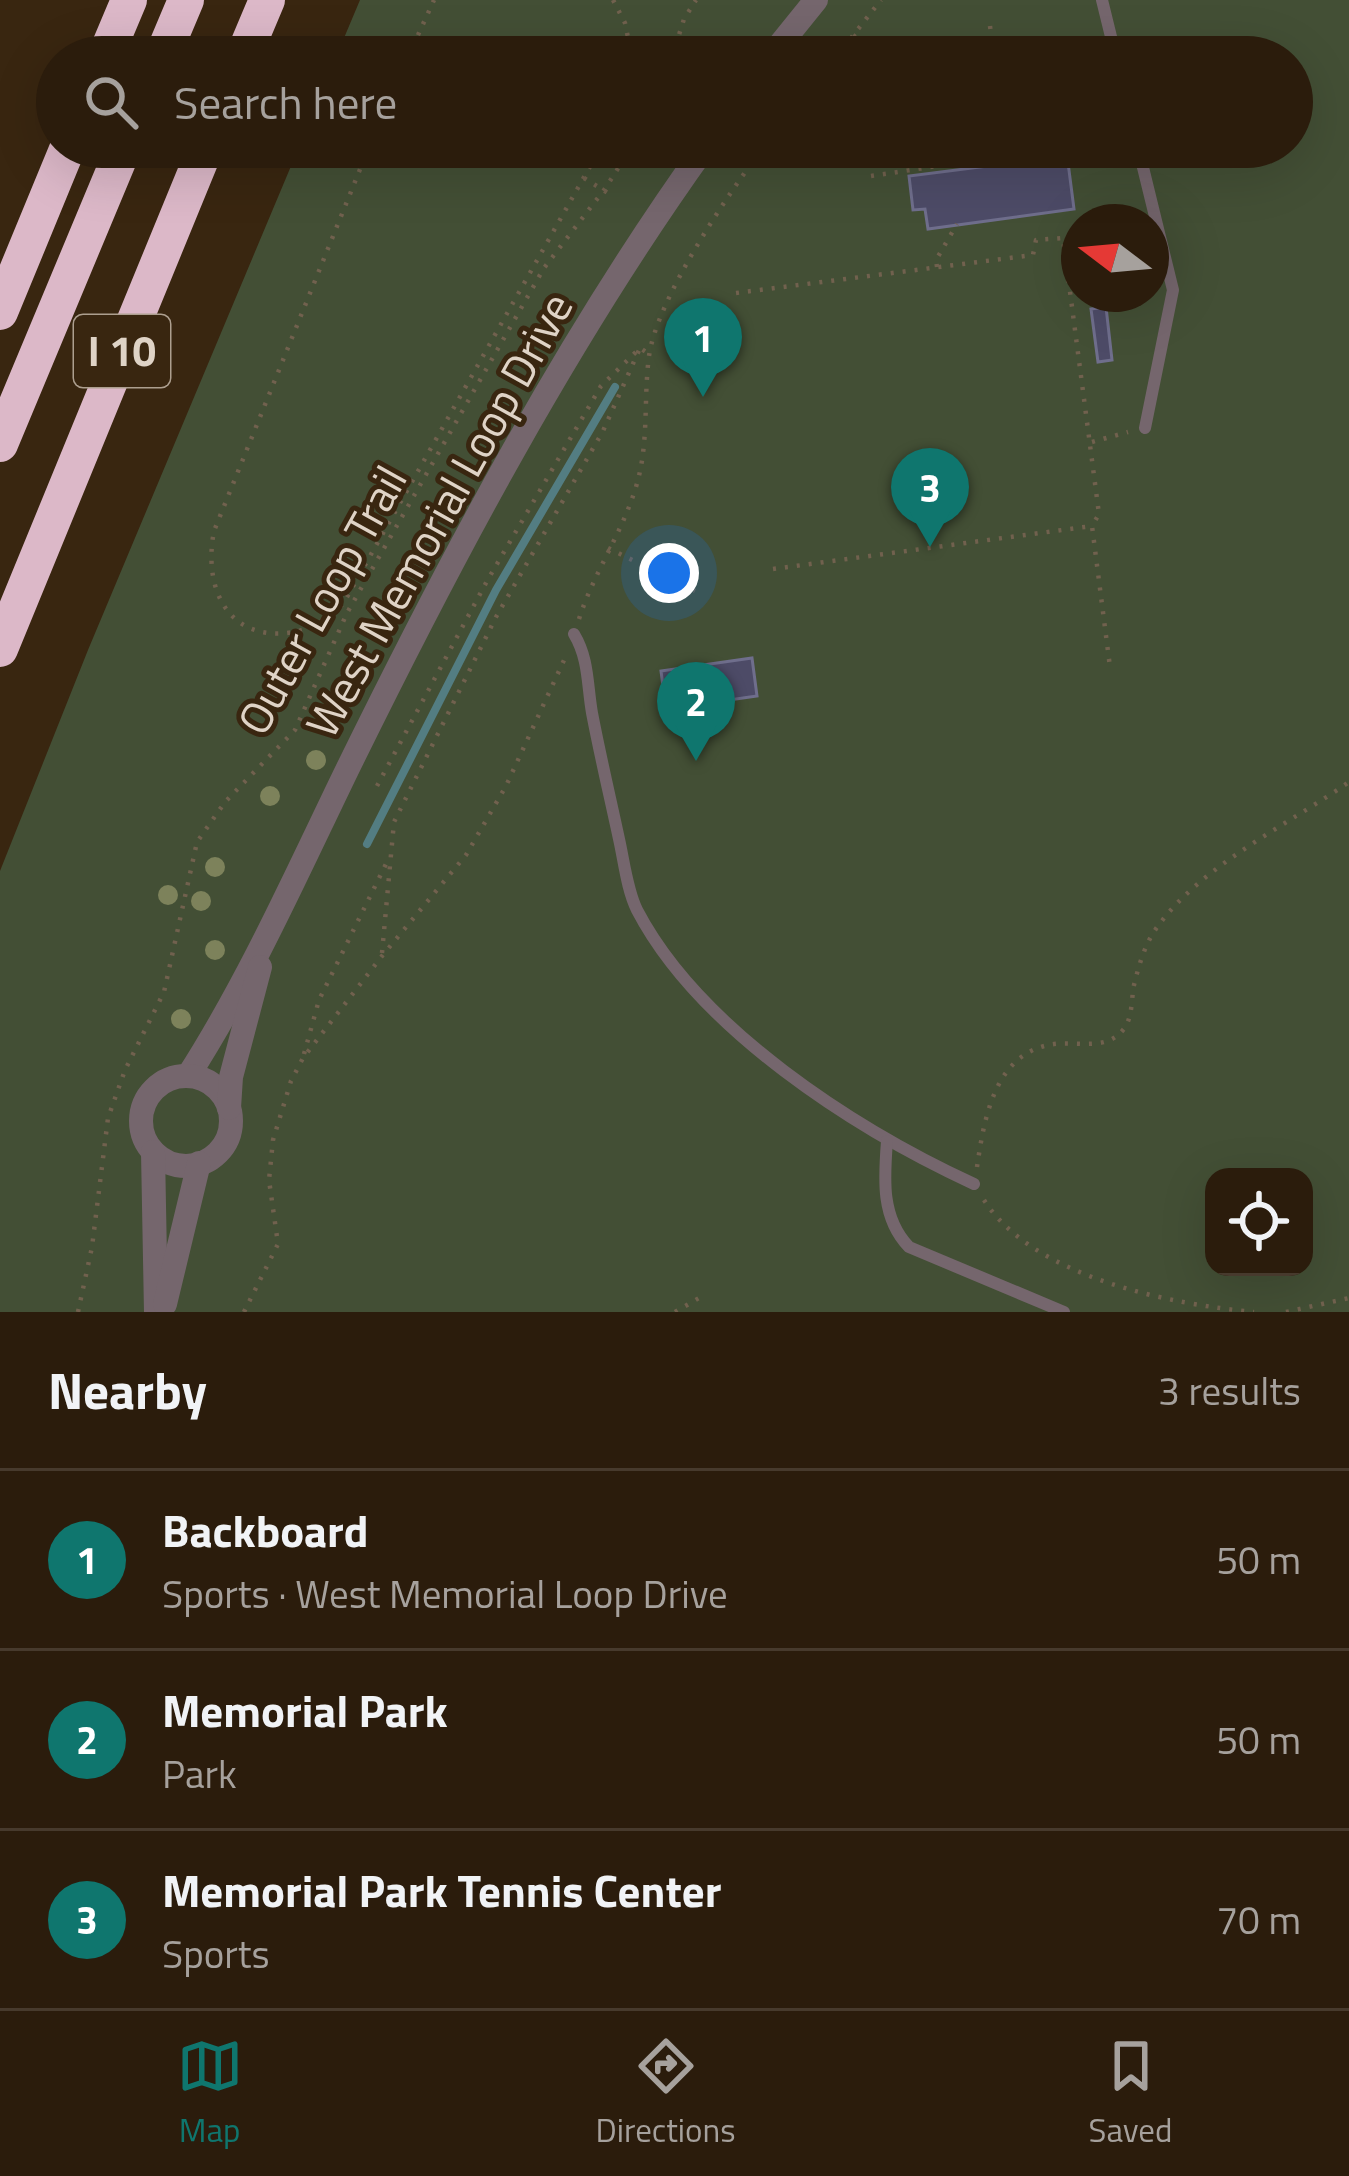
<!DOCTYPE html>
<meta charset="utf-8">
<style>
body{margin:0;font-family:"Titillium Web",sans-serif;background:#332515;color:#f1f3f6}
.controls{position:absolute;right:36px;bottom:36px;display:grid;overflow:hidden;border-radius:24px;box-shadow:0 12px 48px #0002}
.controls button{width:108px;height:108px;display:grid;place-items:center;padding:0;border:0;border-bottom:3px solid #473a2d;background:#2b1c0c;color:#f1f3f6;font:60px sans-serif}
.compass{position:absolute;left:1061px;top:204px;width:108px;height:108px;border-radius:50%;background:#2b1c0c;box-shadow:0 12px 48px #0002;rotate:286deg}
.you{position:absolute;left:669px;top:573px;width:42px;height:42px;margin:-30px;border:9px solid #fff;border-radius:50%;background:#1a73e8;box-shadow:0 0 0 18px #1a73e833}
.badge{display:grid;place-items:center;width:78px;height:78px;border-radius:50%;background:#0f766e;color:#fff;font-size:39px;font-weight:700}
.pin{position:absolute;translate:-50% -99px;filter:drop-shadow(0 3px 6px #0008)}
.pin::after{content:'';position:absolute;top:63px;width:42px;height:36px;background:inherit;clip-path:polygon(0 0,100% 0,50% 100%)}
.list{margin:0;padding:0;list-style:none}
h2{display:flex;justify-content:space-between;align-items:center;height:156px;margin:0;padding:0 48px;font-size:51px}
h2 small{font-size:39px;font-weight:400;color:#a6a19d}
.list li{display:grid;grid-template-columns:78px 1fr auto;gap:36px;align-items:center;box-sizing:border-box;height:180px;padding:0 48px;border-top:3px solid #473a2d}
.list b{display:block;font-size:45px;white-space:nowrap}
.list p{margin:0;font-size:39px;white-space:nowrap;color:#a6a19d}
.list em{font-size:39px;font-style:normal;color:#a6a19d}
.icon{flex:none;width:66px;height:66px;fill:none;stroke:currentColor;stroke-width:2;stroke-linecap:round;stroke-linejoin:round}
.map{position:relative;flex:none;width:1349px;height:1312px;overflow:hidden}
.search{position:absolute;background:#2b1c0c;box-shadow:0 12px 48px #0002;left:36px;right:36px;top:36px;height:132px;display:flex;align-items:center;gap:30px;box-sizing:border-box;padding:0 42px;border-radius:66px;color:#a6a19d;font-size:45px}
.sheet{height:696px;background:#2b1c0c}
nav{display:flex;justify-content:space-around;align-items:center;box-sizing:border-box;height:168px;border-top:3px solid #473a2d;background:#2b1c0c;font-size:33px;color:#a6a19d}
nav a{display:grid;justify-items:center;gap:6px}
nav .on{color:#0f766e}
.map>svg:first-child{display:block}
.green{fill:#434f35;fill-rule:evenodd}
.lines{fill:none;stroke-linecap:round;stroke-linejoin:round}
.stream{stroke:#537d82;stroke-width:8}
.building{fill:#4d4b67;stroke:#6f6e8c;stroke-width:3}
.path{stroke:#71614e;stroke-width:4.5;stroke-dasharray:3 9;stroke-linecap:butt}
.service{stroke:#75666d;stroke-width:12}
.tertiary{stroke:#75666d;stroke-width:24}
.motorway{stroke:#dcb8c8;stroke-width:36}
.tree{fill:#7d825b}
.labels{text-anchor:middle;stroke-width:10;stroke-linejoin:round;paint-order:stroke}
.shield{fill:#392610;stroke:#ad9f8f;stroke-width:3}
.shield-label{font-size:42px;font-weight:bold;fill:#dfd3c6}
.street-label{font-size:45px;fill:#dfd3c6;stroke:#392610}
</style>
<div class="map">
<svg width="1349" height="1312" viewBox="0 0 1349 1312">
<rect width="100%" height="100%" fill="#392610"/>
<path class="green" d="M360 0H1349V1312H0V871L88 650 299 147H1292V57H336ZM1079 222H1151V294H1079ZM1214 1177H1304V1267H1214Z"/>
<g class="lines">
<path class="stream" d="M367 844 496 590 615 387"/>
</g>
<g class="building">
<path d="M1051 47 1053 57H1003L1002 52Z"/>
<path d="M1004 147H1066L1074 209 928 229 925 209 913 210 909 176 996 165 995 160Z"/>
<path d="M1106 307 1112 360 1098 362 1091 309Z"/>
<path d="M752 658 757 696 666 709 661 671Z"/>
</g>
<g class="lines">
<g class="path">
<path d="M613 0 625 23 632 57"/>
<path d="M990 26 994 57"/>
<path d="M853 35 878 57"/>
<path d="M408 57 434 0"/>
<path d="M672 57 684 19 696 0"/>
<path d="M836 57 881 0"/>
<path d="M369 147 214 531C202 593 232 648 303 630 318 626 331 613 343 604L601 147"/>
<path d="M871 176 984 159 993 147"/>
<path d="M584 178 611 195"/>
<path d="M937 267 936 260 957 224"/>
<path d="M736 293 1033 255 1036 240 1063 238 1099 514 1092 526 1110 667"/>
<path d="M1092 442 1128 432"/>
<path d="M608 548 695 591"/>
<path d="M773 569 1092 526"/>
<path d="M579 619C593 575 620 536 634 493 650 447 643 402 649 356 657 299 728 193 764 147"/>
<path d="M377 786 487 581 601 386 640 348 649 354"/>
<path d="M382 953 394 822 496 617 603 431 640 348"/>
<path d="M304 1054 319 1000 387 862"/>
<path d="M977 1167C984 1120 994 1052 1054 1044 1078 1041 1106 1051 1123 1030 1133 1018 1131 1000 1134 985 1139 965 1145 943 1158 926 1202 865 1289 824 1349 782"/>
<path d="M984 1200C1033 1277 1169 1304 1254 1312"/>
<path d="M78 1312 92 1247 108 1118 125 1070 164 992 197 842 225 802 295 730 347 613 544 268 604 190 632 147"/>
<path d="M244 1312 278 1244 269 1180 273 1140 291 1081 303 1058 382 956 466 855 506 786 565 658"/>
<path d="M675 1312 699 1298"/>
<path d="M1286 1312 1349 1298"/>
</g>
<g class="service">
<path d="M1102 0 1116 57"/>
<path d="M1138 147 1173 290 1145 428"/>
<path d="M574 634C589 659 587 684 592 713 600 755 610 797 619 839 624 861 627 890 637 910 699 1029 855 1129 974 1184"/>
<path d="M887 1141C884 1179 881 1218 909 1247L1064 1312"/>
</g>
<g class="tertiary">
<path d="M770 57 816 0"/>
<path d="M188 1076C250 979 297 873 347 770 451 558 567 339 705 147"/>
<circle cx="186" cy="1121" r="45"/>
<path d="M229 1108 231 1077 260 967"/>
<path d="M153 1152 156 1312"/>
<path d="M165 1304 199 1163"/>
</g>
<g class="motorway">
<path d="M105 57 129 0"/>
<path d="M162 57 186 0"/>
<path d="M243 57 267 0"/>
<path d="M0 312 68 147"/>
<path d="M0 444 124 147"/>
<path d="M0 649 206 147"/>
</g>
</g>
<g class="tree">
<circle cx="316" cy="760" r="10"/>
<circle cx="270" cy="796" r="10"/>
<circle cx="215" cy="867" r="10"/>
<circle cx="168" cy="895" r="10"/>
<circle cx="201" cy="901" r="10"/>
<circle cx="215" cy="950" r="10"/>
<circle cx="181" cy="1019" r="10"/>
</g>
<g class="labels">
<rect class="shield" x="74" y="315" width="96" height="72" rx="9"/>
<g class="shield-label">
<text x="122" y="366">I 10</text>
</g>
<g class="street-label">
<text transform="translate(439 515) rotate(-61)" y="16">West Memorial Loop Drive</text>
<text transform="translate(322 600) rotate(-61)" y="16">Outer Loop Trail</text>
</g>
</g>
</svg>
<div class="controls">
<button><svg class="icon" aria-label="locate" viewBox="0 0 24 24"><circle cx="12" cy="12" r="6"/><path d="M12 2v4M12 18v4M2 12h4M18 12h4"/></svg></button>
</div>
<svg class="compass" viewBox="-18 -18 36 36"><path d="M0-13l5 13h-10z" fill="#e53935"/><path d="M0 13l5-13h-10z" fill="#a6a19d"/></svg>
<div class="you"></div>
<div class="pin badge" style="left:703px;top:397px">1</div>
<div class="pin badge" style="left:696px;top:761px">2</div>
<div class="pin badge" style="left:930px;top:547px">3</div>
<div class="search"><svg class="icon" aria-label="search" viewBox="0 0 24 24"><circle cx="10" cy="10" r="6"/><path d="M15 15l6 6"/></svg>Search here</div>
</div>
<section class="sheet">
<h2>Nearby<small>3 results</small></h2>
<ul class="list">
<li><span class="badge">1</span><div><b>Backboard</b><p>Sports · West Memorial Loop Drive</p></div><em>50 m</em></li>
<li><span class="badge">2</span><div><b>Memorial Park</b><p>Park</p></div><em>50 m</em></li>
<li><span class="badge">3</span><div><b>Memorial Park Tennis Center</b><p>Sports</p></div><em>70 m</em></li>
</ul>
</section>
<nav>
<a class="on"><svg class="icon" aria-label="map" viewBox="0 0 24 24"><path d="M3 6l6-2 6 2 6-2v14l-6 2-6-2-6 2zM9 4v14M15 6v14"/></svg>Map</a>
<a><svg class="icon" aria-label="directions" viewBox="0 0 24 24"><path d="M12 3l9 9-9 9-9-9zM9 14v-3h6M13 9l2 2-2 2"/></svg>Directions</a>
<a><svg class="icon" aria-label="saved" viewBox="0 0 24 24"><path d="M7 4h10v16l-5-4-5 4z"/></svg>Saved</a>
</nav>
